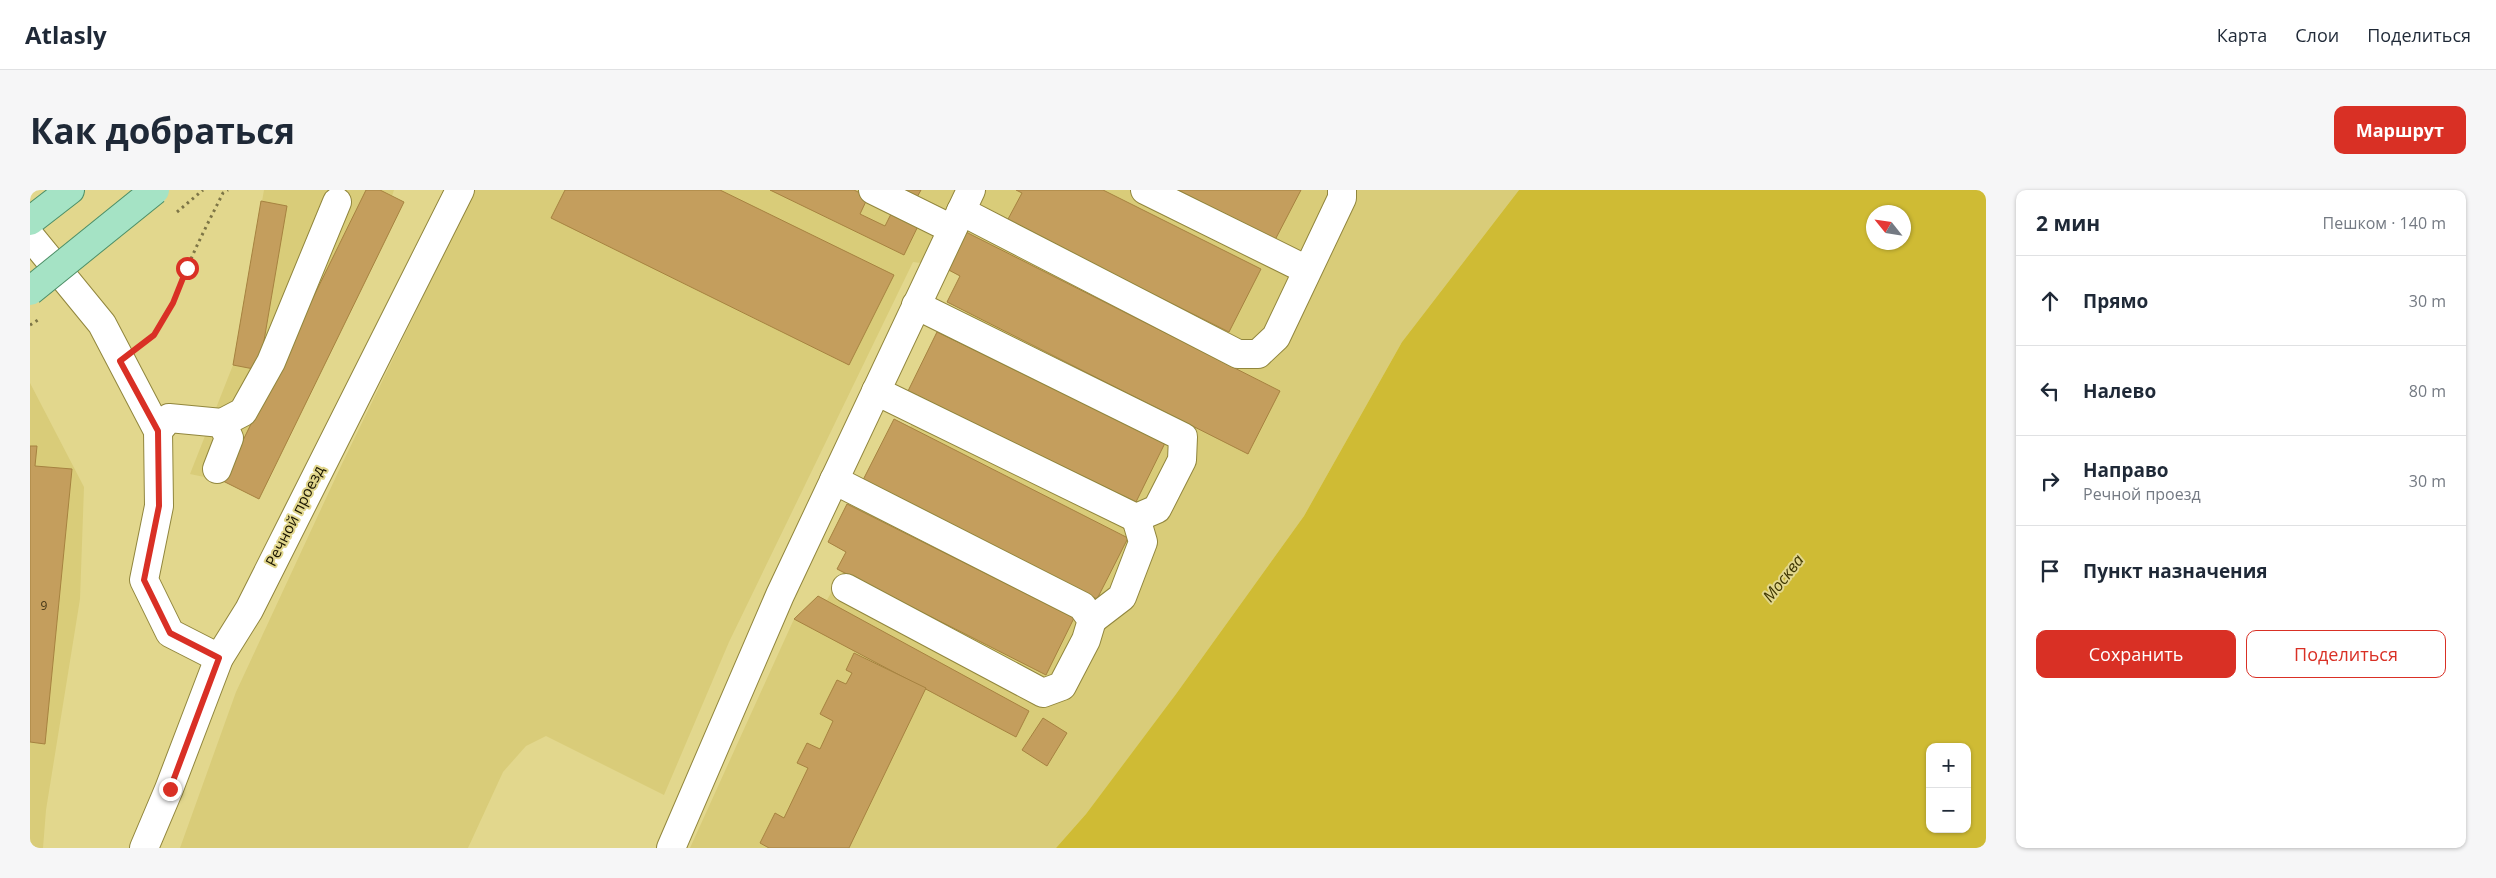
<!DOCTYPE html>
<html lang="ru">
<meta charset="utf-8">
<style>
body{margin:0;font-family:"Open Sans",sans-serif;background:#f6f6f7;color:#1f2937}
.controls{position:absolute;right:15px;bottom:15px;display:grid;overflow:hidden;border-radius:10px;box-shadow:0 1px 4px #0004}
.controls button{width:45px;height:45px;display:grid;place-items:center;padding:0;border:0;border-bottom:1px solid #e0e1e3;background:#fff;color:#1f2937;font:25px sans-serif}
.compass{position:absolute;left:1836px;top:15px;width:45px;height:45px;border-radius:50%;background:#fff;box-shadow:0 1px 4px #0004;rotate:300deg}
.stop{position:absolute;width:15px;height:15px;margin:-11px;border:4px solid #d93025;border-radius:50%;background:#fff}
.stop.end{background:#d93025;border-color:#fff;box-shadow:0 1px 5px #0008}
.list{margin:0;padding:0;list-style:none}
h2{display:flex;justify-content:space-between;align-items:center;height:65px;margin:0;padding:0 20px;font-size:21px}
h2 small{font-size:16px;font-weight:400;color:#747a83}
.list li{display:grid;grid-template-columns:32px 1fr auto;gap:15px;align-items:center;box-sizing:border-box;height:90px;padding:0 20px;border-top:1px solid #e0e1e3}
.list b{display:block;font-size:19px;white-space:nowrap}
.list p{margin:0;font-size:16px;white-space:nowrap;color:#747a83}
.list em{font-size:16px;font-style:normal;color:#747a83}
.actions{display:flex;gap:10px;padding:15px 20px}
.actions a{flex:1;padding:11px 0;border:1px solid #d93025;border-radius:10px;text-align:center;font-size:18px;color:#d93025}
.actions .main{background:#d93025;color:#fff}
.icon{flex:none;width:28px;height:28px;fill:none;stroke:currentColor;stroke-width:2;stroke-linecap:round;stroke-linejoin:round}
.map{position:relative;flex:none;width:1956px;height:658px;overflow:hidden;border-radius:10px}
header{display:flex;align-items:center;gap:30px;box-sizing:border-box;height:70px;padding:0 25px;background:#fff;border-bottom:1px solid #e0e1e3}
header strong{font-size:24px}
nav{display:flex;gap:28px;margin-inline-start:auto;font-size:18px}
.intro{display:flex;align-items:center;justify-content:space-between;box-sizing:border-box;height:120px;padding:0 30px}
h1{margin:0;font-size:35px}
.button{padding:12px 22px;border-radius:10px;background:#d93025;color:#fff;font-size:18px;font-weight:700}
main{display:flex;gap:30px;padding:0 30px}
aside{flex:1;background:#fff;border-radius:10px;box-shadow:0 1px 4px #0004}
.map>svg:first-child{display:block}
.built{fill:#d9cc79}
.water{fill:#cfbb34;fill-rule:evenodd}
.building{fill:#c49e5d;stroke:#a68240}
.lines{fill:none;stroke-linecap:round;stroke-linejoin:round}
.minor-casing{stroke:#91863d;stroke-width:30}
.major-casing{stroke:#4d8f67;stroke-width:30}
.path{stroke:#7d7546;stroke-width:3;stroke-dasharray:2.5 4;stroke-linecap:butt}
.minor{stroke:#fff;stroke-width:28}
.major{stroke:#a5e3c5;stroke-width:28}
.major-bridge-casing{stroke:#4d8f67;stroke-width:30;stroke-linecap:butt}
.path-bridge{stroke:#7d7546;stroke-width:3;stroke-dasharray:2.5 4;stroke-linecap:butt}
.major-bridge{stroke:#a5e3c5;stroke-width:28}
.route{stroke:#d93025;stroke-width:6}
.labels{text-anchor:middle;stroke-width:4;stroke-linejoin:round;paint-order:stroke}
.number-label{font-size:12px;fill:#443617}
.street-label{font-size:15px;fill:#191400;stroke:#e2d78d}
.water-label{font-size:16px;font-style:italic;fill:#3e3600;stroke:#e2d78d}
</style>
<header>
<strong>Atlasly</strong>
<nav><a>Карта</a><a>Слои</a><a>Поделиться</a></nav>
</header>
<div class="intro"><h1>Как добраться</h1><a class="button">Маршрут</a></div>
<main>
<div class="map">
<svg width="1956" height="658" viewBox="0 0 1956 658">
<rect width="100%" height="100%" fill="#e2d78d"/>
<g class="built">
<path d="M234 0H364L362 6 374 12 229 309 193 291 160 284 203 175Z"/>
<path d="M445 0H1489L1372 152 1274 326 1146 504 1056 624 1026 658H660L764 429 788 406 797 410 812 383 807 379 816 362 798 352 817 314 838 324 845 311 833 290 864 229 880 237 894 210 878 201 907 142 923 149 936 122 917 112 930 86 905 75 883 72 699 452 634 605 516 546 496 556 473 582 438 658H150L206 502 311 276Z"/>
<path d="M0 193 54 297 50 409 16 620 13 658H0Z"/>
</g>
<path class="water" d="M1489 0H1956V658H1026L1056 624 1146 504 1274 326 1372 152ZM1844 22H1874V52H1844ZM1900 557H1937V639H1900Z"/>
<g class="building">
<path d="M336 0H350L374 12 229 309 193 291Z"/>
<path d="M535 0H690L864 85 819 175 521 28Z"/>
<path d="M740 0H824L838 7 830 24 855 36 863 20 890 32 874 65Z"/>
<path d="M869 0H891L886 9Z"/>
<path d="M986 0H1073L1231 79 1199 142 977 31 992 3Z"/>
<path d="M1148 0H1271L1245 50Z"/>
<path d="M231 11 257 16 229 180 203 175Z"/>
<path d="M936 42 1250 201 1218 264 917 112 930 86 917 79Z"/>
<path d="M907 142 1135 253 1106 312 878 201Z"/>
<path d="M864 229 1098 348 1067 409 833 290Z"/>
<path d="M0 256H7L5 276 42 279 15 554 0 552Z"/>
<path d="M817 314 1044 428 1016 485 807 379 816 362 798 352Z"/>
<path d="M788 406 999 521 986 547 764 429Z"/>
<path d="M824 463 896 498 819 658H739L730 653 745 623 754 628 778 578 767 573 777 553 790 559 803 531 790 524 807 490 816 494 822 483 816 480Z"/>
<path d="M1013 528 1037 543 1017 576 992 560Z"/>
</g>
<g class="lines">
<defs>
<g id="minor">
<path d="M843 0 922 39"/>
<path d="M1115 0 1277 80"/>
<path d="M931 21 1208 164H1228L1246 147 1312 8V0"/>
<path d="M0 46 72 134 128 241 129 316 114 390 140 443 189 468"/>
<path d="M846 201 1106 328 1127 319 1152 270 1153 247 886 115"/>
<path d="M128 241 139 228 192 233 213 222 241 172 307 12"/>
<path d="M187 279 199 248 192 233"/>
<path d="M804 290 1052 416 1062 430 1056 450 1032 496 1013 503 816 398"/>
<path d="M1062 430 1092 407 1113 352 1106 328"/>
<path d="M114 658 139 599 189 468 219 420 430 0"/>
<path d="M641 658 750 405 941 0"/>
</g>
<path id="major" d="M0 31 40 0"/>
</defs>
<use href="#minor" class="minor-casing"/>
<use href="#major" class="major-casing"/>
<path class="path" d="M114 153C138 134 146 103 158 76 168 52 181 27 193 3L198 0"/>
<use href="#minor" class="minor"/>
<use href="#major" class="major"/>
<defs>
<path id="major-bridge" d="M0 101 125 0"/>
</defs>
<use href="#major-bridge" class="major-bridge-casing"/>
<g class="path-bridge">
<path d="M147 22 173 0"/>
<path d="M0 135 8 130"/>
</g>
<use href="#major-bridge" class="major-bridge"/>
</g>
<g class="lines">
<path class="route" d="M140 599 189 468 140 443 114 390 129 316 128 241 90 171 124 145 143 113 157 78"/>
</g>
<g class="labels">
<g class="number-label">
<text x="14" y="420">9</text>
</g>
<g class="street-label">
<text transform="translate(265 326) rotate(-63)" y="5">Речной проезд</text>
</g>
<g class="water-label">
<text transform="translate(1753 388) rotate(-52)" y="6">Москва</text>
</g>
</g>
</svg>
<div class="controls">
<button>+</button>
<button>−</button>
</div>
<svg class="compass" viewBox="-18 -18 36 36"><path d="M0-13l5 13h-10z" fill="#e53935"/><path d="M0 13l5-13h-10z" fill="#747a83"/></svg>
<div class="stop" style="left:157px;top:78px"></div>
<div class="stop end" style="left:140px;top:599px"></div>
</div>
<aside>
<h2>2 мин<small>Пешком · 140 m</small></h2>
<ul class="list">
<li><svg class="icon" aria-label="ahead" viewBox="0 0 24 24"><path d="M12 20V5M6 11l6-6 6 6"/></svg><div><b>Прямо</b></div><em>30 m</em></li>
<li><svg class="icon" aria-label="left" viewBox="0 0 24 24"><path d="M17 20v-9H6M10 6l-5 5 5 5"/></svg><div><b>Налево</b></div><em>80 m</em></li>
<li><svg class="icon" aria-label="right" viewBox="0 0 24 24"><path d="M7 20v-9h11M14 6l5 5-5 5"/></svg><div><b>Направо</b><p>Речной проезд</p></div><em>30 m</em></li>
<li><svg class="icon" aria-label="arrive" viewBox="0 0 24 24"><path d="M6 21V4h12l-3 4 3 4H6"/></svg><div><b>Пункт назначения</b></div></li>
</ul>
<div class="actions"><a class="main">Сохранить</a><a>Поделиться</a></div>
</aside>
</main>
